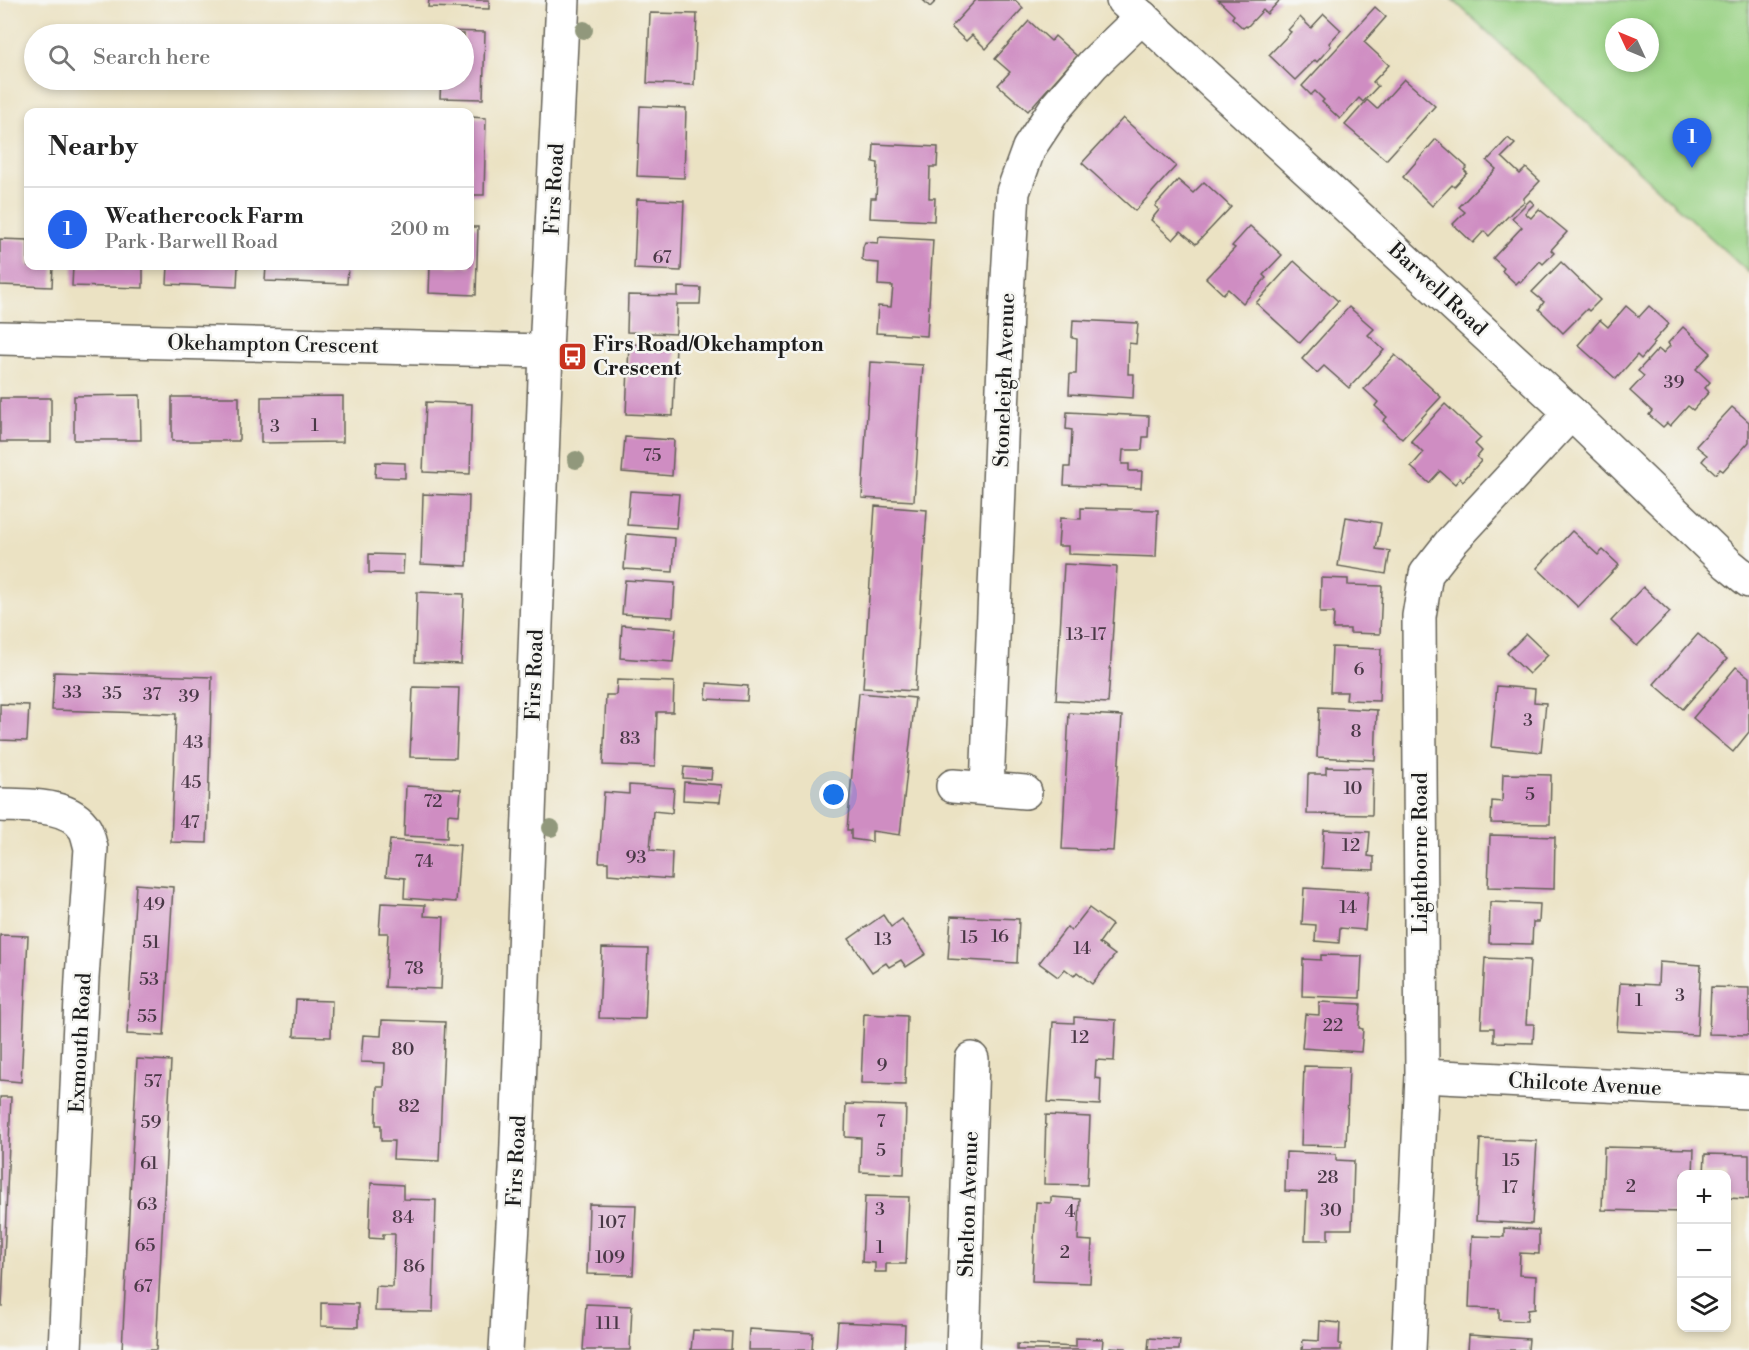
<!DOCTYPE html>
<meta charset="utf-8">
<style>
body{margin:0;font-family:"Libre Bodoni",serif;background:#f2f2f2;color:#222}
.controls{position:absolute;right:18px;bottom:18px;display:grid;overflow:hidden;border-radius:12px;box-shadow:0 3px 9px #0003}
.controls button{width:54px;height:54px;display:grid;place-items:center;padding:0;border:0;border-bottom:2px solid #e0e0e0;background:#fff;color:#222;font:30px sans-serif}
.compass{position:absolute;left:1605px;top:18px;width:54px;height:54px;border-radius:50%;background:#fff;box-shadow:0 3px 9px #0003;rotate:314deg}
.you{position:absolute;left:834px;top:795px;width:21px;height:21px;margin:-15px;border:4px solid #fff;border-radius:50%;background:#1a73e8;box-shadow:0 0 0 9px #1a73e833}
.badge{display:grid;place-items:center;width:39px;height:39px;border-radius:50%;background:#2563eb;color:#fff;font-size:20px;font-weight:700}
.pin{position:absolute;translate:-50% -50px;filter:drop-shadow(0 2px 3px #0008)}
.pin::after{content:'';position:absolute;top:32px;width:21px;height:18px;background:inherit;clip-path:polygon(0 0,100% 0,50% 100%)}
.list{margin:0;padding:0;list-style:none}
h2{display:flex;justify-content:space-between;align-items:center;height:78px;margin:0;padding:0 24px;font-size:26px}
h2 small{font-size:20px;font-weight:400;color:#767676}
.list li{display:grid;grid-template-columns:39px 1fr auto;gap:18px;align-items:center;box-sizing:border-box;height:84px;padding:0 24px;border-top:2px solid #e0e0e0}
.list b{display:block;font-size:22px;white-space:nowrap}
.list p{margin:0;font-size:20px;white-space:nowrap;color:#767676}
.list em{font-size:20px;font-style:normal;color:#767676}
.icon{flex:none;width:33px;height:33px;fill:none;stroke:currentColor;stroke-width:2;stroke-linecap:round;stroke-linejoin:round}
.map{position:relative;flex:none;width:1749px;height:1350px;overflow:hidden}
.search{position:absolute;background:#fff;box-shadow:0 3px 9px #0003;left:24px;top:24px;width:450px;height:66px;display:flex;align-items:center;gap:15px;box-sizing:border-box;padding:0 21px;border-radius:33px;color:#767676;font-size:22px}
.panel{position:absolute;background:#fff;box-shadow:0 3px 9px #0003;left:24px;top:108px;width:450px;height:162px;border-radius:12px}
.map>svg:first-child{display:block}
.green{fill:#99d284;stroke:#5a7750;stroke-width:1.5;fill-rule:evenodd}
.building{fill:#cf8dc2}
.lines{fill:none;stroke-linecap:round;stroke-linejoin:round}
.street-casing{stroke:#646156;stroke-width:36}
.secondary-casing{stroke:#646156;stroke-width:36}
.street{stroke:#fff;stroke-width:33}
.secondary{stroke:#fff;stroke-width:33}
.tree{fill:#91987b}
.labels{text-anchor:middle;stroke-width:5;stroke-linejoin:round;paint-order:stroke}
.number-label{font-size:18px;fill:#493846}
.street-label{font-size:21px;fill:#1c1c1c;stroke:#f6f6f2}
.poi-label{font-size:21px;font-weight:bold;fill:#1c1c1c;stroke:#f6f6f2;text-anchor:start}
</style>
<div class="map">
<svg width="1749" height="1350" viewBox="0 0 1749 1350">
<rect width="100%" height="100%" fill="#f6f6f2"/>
<filter id="ink" filterUnits="userSpaceOnUse"><feTurbulence type="fractalNoise" baseFrequency=".0167" numOctaves="2"/><feDisplacementMap in="SourceGraphic" scale="12" xChannelSelector="R" yChannelSelector="G"/><feConvolveMatrix kernelMatrix="1 2 1 2 8 2 1 2 1" color-interpolation-filters="sRGB"/></filter>
<filter id="wash" filterUnits="userSpaceOnUse"><feTurbulence type="fractalNoise" baseFrequency=".008" numOctaves="4" result="noise"/><feDisplacementMap in="SourceGraphic" scale="24" xChannelSelector="R" yChannelSelector="G"/><feGaussianBlur stdDeviation="1.35" result="paint"/><feColorMatrix in="noise" values="0 0 0 0 0 0 0 0 0 0 0 0 0 0 0 0 0 1.4 0 .05"/><feComposite in="paint" operator="in"/></filter>
<g filter="url(#wash)">
<rect width="100%" height="100%" fill="#ebe2c3"/>
<path class="green" d="M1453 0H1749V273ZM1614 27H1650V63H1614Z"/>
<g id="blocks">
<g class="building">
<path d="M429 0H489V9L428 7Z"/>
<path d="M923 0H937L930 7Z"/>
<path d="M976 0H1015L1023 8 986 49 972 35 966 41 951 27Z"/>
<path d="M1218 0H1280L1267 14 1263 10 1247 27 1246 26 1243 28 1232 18 1234 15Z"/>
<path d="M1375 7 1386 17 1364 42 1389 65 1373 82 1378 86 1363 102 1359 98 1340 119 1322 102 1324 100 1315 91 1311 95 1302 86Z"/>
<path d="M650 13 697 14 694 85 647 83Z"/>
<path d="M1324 14 1341 30 1329 43 1331 46 1317 62 1315 60 1295 80 1269 55 1291 32 1288 30 1300 17 1311 28Z"/>
<path d="M1029 21 1051 41 1055 36 1077 56 1028 111 998 85 1010 72 995 59Z"/>
<path d="M442 31 485 32 483 99 440 98 441 80H464V34H442Z"/>
<path d="M1404 79 1435 106 1386 160 1345 125 1367 100 1377 109Z"/>
<path d="M640 106 686 108 684 178 637 176Z"/>
<path d="M470 117 486 118 484 195H470Z"/>
<path d="M1123 118 1176 166 1135 211 1082 163Z"/>
<path d="M1508 138 1515 144 1502 157 1520 174 1526 168 1540 181 1524 198V202L1515 209 1489 236 1484 231 1473 243 1453 224 1465 212 1459 207 1496 169 1487 161Z"/>
<path d="M1436 139 1467 167 1464 170 1467 173 1454 187 1452 185 1432 206 1403 177Z"/>
<path d="M874 144 938 147 937 167H930L929 198H935L934 221 870 218 871 198H876L878 163 873 162Z"/>
<path d="M1178 180 1193 193 1204 182 1231 207 1196 244 1181 231 1173 240 1151 220 1159 210 1155 206Z"/>
<path d="M637 199 684 201 681 271 634 269Z"/>
<path d="M1530 200 1534 204 1525 213 1531 218 1539 209 1567 232 1551 250 1554 253 1543 264 1540 261 1521 282 1519 281 1516 284 1502 271 1504 268 1493 258 1522 227 1512 218Z"/>
<path d="M1250 226 1282 255 1263 275 1266 278 1243 303 1228 289 1223 294 1206 278 1235 248 1232 246Z"/>
<path d="M470 227H478L476 295 429 293 430 266H470Z"/>
<path d="M879 237 933 240 927 336 876 333 878 306 891 307 893 286 878 285 879 263 866 262 862 259 863 247 865 242 878 243Z"/>
<path d="M0 239 28 240V266H53L52 287 0 285Z"/>
<path d="M1294 261 1338 301 1300 343 1256 303Z"/>
<path d="M1561 262 1600 300 1589 311 1587 309 1563 333 1539 309 1544 302 1532 292Z"/>
<path d="M73 266H143V288L72 286Z"/>
<path d="M168 266H238L237 287 167 284Z"/>
<path d="M266 266H348L347 284 265 281Z"/>
<path d="M678 287 701 288 700 304H677L676 334 627 332 628 295 678 296Z"/>
<path d="M1626 306 1639 317 1649 306 1669 324 1653 342 1655 343 1641 359 1637 355 1616 379 1578 345 1600 320 1608 327Z"/>
<path d="M1349 307 1374 329 1368 335 1384 350 1349 388 1324 366 1317 373 1302 359Z"/>
<path d="M1073 320 1138 323 1136 344 1129 343 1128 374H1134L1133 398 1069 394 1070 374H1076L1077 339 1072 338Z"/>
<path d="M1683 327 1711 353 1696 369 1710 382 1705 388 1709 392 1693 410 1688 406 1670 426 1667 423 1663 427 1649 415 1652 411 1630 391 1644 376 1638 371 1658 349 1663 353 1670 346 1668 343Z"/>
<path d="M629 344 676 346 673 416 626 414Z"/>
<path d="M1395 355 1441 397 1402 439 1383 421 1387 417 1375 406 1378 402 1364 389Z"/>
<path d="M870 362 923 365 914 501 862 498Z"/>
<path d="M140 395 141 440H74V396Z"/>
<path d="M343 396V442L261 443V397Z"/>
<rect x="172" y="397" width="67" height="44"/>
<rect x="0" y="398" width="51" height="44"/>
<path d="M426 402 472 404 470 474 423 472Z"/>
<path d="M1445 404 1481 438 1475 444 1482 451 1477 457 1481 461 1463 481 1460 478 1455 484 1440 471 1429 483 1411 467 1423 453 1411 441Z"/>
<path d="M1732 407 1749 422V442L1723 471 1720 469 1716 474 1702 461 1707 455 1696 446Z"/>
<path d="M1067 412 1149 416 1148 437H1143L1142 450H1123L1122 464H1129V471H1142L1141 488 1064 485 1065 467H1070L1072 430 1066 429Z"/>
<path d="M625 437 674 440 672 476 622 472Z"/>
<path d="M376 462 405 463V478L375 477Z"/>
<path d="M630 491 679 494 676 528 627 525Z"/>
<path d="M423 494 469 496 467 566 421 564Z"/>
<path d="M875 506 927 510 915 691 863 688Z"/>
<path d="M1081 508 1158 510 1156 557 1068 554V546H1058L1060 518 1081 519Z"/>
<path d="M1346 517 1381 523 1376 549 1390 551 1386 574 1338 566Z"/>
<path d="M1572 531 1598 555 1603 550 1619 565 1578 607 1537 568Z"/>
<path d="M627 534 675 538 673 572 624 569Z"/>
<path d="M369 554 404 555 403 574 369 573Z"/>
<path d="M1064 564 1117 567 1108 703 1056 700Z"/>
<path d="M1321 578 1348 579V585L1382 586 1380 634 1350 633V629H1333L1334 613H1320Z"/>
<path d="M625 580 675 583 673 617 622 614Z"/>
<path d="M1643 587 1670 612 1637 646 1611 621Z"/>
<path d="M417 592 464 594 461 664 415 662Z"/>
<path d="M622 625 676 629 673 662 620 658Z"/>
<path d="M1526 634 1548 655 1529 674 1507 653Z"/>
<path d="M1698 634 1727 659 1683 709 1654 684Z"/>
<path d="M1332 647 1381 649 1379 701 1346 700 1347 692H1330Z"/>
<path d="M1736 667 1749 677V732L1733 752 1693 718Z"/>
<path d="M54 672 212 677 207 843 171 842 176 714 52 710Z"/>
<path d="M617 680 674 682 673 712H657L655 767 603 765 606 695H616Z"/>
<path d="M707 683 748 686 747 701 706 699Z"/>
<path d="M1497 686 1535 689 1534 702 1546 703 1541 752 1491 747Z"/>
<path d="M413 687 459 688 456 758 410 757Z"/>
<path d="M859 693 915 698 900 835 872 831V842L851 839V830H847Z"/>
<path d="M0 704 29 705 27 741 0 740Z"/>
<path d="M1319 707 1377 710 1375 760 1317 757Z"/>
<path d="M1069 713 1122 716 1113 851 1062 849Z"/>
<path d="M684 767 712 769 711 780 683 778Z"/>
<path d="M1326 767 1373 768 1372 815 1307 814 1308 774H1326Z"/>
<path d="M1503 774 1551 775 1550 824 1491 823 1492 801 1502 802Z"/>
<path d="M684 782 722 785 720 802 683 800Z"/>
<path d="M629 785 674 788 672 813 653 811 650 850 672 852 671 879 608 874V862H599L604 792 629 794Z"/>
<path d="M406 786 461 789 459 815 448 814 447 838 404 836Z"/>
<path d="M1324 830 1370 832 1368 856 1374 857V870L1322 868Z"/>
<path d="M1490 835 1555 837 1554 889 1488 887Z"/>
<path d="M390 840 460 845 456 902 404 898 405 878 386 876Z"/>
<path d="M136 884 173 887 164 1036 127 1034Z"/>
<path d="M1304 888 1368 892 1365 930 1340 928 1339 943 1315 941 1316 925 1302 924Z"/>
<path d="M1490 902 1540 904 1539 922H1533L1532 944 1489 943Z"/>
<path d="M381 903 425 905 424 916 444 917 441 989 385 987 388 933H379Z"/>
<path d="M1089 908 1112 925 1099 943 1115 955 1092 984 1077 972 1074 976 1065 969 1058 977 1039 963 1067 927 1071 931Z"/>
<path d="M883 915 891 927 902 919 926 954 906 967 901 960 889 967 886 963 872 972 849 939Z"/>
<path d="M951 916 1019 919 1017 963 948 959Z"/>
<path d="M0 935 28 936 21 1082 0 1080Z"/>
<path d="M602 948 648 949 645 1019 599 1018Z"/>
<path d="M1321 955 1362 956 1360 998 1302 996 1303 959 1321 960Z"/>
<path d="M1485 958 1530 960 1526 1024H1534L1533 1043 1494 1042V1028H1481Z"/>
<path d="M1659 962 1701 965 1697 1035 1617 1031 1620 983 1658 985Z"/>
<path d="M1711 987 1749 988V1035L1709 1034Z"/>
<path d="M296 1000 332 1001 331 1037 294 1036Z"/>
<path d="M1319 1002 1361 1004 1359 1028 1363 1029 1361 1052 1302 1048 1305 1014 1319 1015Z"/>
<path d="M864 1014 907 1016 905 1084 861 1083Z"/>
<path d="M1074 1017 1116 1020 1114 1061 1096 1060 1095 1078 1101 1079 1100 1105 1048 1102 1053 1022 1074 1023Z"/>
<path d="M382 1020 445 1022 439 1161 393 1159 394 1141H381V1125H376L377 1087H384L385 1063 361 1062 363 1035 381 1036Z"/>
<path d="M137 1059 171 1061 156 1350H122Z"/>
<path d="M1304 1066 1349 1067 1346 1146 1301 1145Z"/>
<path d="M0 1097H11L2 1306H0Z"/>
<path d="M846 1104 906 1106 904 1174 860 1172 861 1138 845 1137Z"/>
<path d="M1046 1115 1090 1117 1087 1185 1044 1184Z"/>
<path d="M1480 1139 1537 1141 1532 1224 1476 1221Z"/>
<path d="M1604 1147 1694 1149 1693 1174H1682V1212L1602 1210Z"/>
<path d="M1286 1152 1336 1154V1160L1354 1161 1352 1229H1328V1240H1305L1307 1192 1285 1191Z"/>
<path d="M1705 1154 1749 1155V1199L1726 1198V1174H1704Z"/>
<path d="M371 1183 403 1185V1199L436 1200 433 1312 375 1311 376 1286 393 1287 395 1234H383V1239L369 1238Z"/>
<path d="M865 1196 909 1197 906 1264H886V1272H875V1263L862 1262Z"/>
<path d="M1051 1197 1080 1199 1078 1240 1092 1241 1090 1283 1032 1281 1036 1202 1051 1203Z"/>
<path d="M589 1204 636 1205 633 1275 587 1274Z"/>
<path d="M1504 1228 1539 1230V1254L1520 1253 1519 1275 1536 1276 1535 1309 1528 1310 1527 1321 1499 1320V1309L1469 1308 1472 1236 1504 1237Z"/>
<path d="M321 1303 358 1304V1327L321 1326Z"/>
<path d="M586 1304 632 1306 630 1350H583Z"/>
<path d="M1320 1321 1340 1323 1339 1344H1341V1350H1302L1303 1340 1319 1341Z"/>
<path d="M838 1322 905 1325 904 1350H836Z"/>
<path d="M749 1329 813 1333 812 1350H748Z"/>
<path d="M693 1330 732 1332 731 1350H691Z"/>
<path d="M1469 1335 1529 1339 1528 1350H1468Z"/>
<path d="M1076 1338 1103 1339 1102 1350H1017V1344L1076 1347Z"/>
<path d="M1149 1338 1180 1340 1179 1350H1148Z"/>
<path d="M1110 1347 1126 1348V1350H1110Z"/>
</g>
</g>
</g>
<g filter="url(#ink)">
<use href="#blocks" fill-opacity="0" stroke="#646156" stroke-width="1.5"/>
<g class="lines">
<defs>
<g id="street">
<path d="M1123 0 1571 413 1728 564 1749 581"/>
<path d="M0 338 546 351"/>
<path d="M953 786 1025 792"/>
<path d="M987 788 1006 313 1013 192 1029 148 1056 107 1093 64 1142 17"/>
<path d="M0 805C26 806 70 803 85 829 88 834 89 842 91 848L82 978 65 1350"/>
<path d="M1422 1076 1749 1092"/>
<path d="M963 1350 972 1059"/>
<path d="M1409 1350 1422 1076 1419 616 1426 574 1452 541 1571 413"/>
</g>
<path id="secondary" d="M506 1350 516 1170 546 351 563 0"/>
</defs>
<use href="#street" class="street-casing"/>
<use href="#secondary" class="secondary-casing"/>
<use href="#street" class="street"/>
<use href="#secondary" class="secondary"/>
</g>
<g class="tree">
<circle cx="584" cy="30" r="9"/>
<circle cx="576" cy="460" r="9"/>
<circle cx="551" cy="828" r="9"/>
</g>
</g>
<defs>
<symbol id="bus-square" viewBox="-11 -11 22 22"><rect x="-9" y="-9" width="18" height="18" rx="4" fill="#c8321e" stroke="#f6f6f2"/><path d="M-5-6H5V4H4V6H2V4H-2V6H-4V4H-5ZM-3.5-4V0h7V-4ZM-3.5 1.2v1.5H-2V1.2ZM2 1.2v1.5H3.5V1.2Z" fill="#fff"/></symbol>
</defs>
<g fill-rule="evenodd">
<use href="#bus-square" x="556" y="340" width="33" height="33"/>
</g>
<g class="labels">
<g class="number-label">
<text x="662" y="263">67</text>
<text x="1674" y="388">39</text>
<text x="315" y="431">1</text>
<text x="275" y="432">3</text>
<text x="652" y="461">75</text>
<text x="1086" y="640">13-17</text>
<text x="1359" y="675">6</text>
<text x="72" y="698">33</text>
<text x="112" y="699">35</text>
<text x="152" y="700">37</text>
<text x="189" y="702">39</text>
<text x="1528" y="726">3</text>
<text x="1356" y="737">8</text>
<text x="630" y="744">83</text>
<text x="193" y="748">43</text>
<text x="191" y="788">45</text>
<text x="1353" y="794">10</text>
<text x="1530" y="800">5</text>
<text x="433" y="807">72</text>
<text x="190" y="828">47</text>
<text x="1351" y="851">12</text>
<text x="636" y="863">93</text>
<text x="424" y="867">74</text>
<text x="154" y="910">49</text>
<text x="1348" y="913">14</text>
<text x="1000" y="942">16</text>
<text x="969" y="943">15</text>
<text x="883" y="945">13</text>
<text x="151" y="948">51</text>
<text x="1082" y="954">14</text>
<text x="414" y="974">78</text>
<text x="149" y="985">53</text>
<text x="1680" y="1001">3</text>
<text x="1639" y="1006">1</text>
<text x="147" y="1022">55</text>
<text x="1333" y="1031">22</text>
<text x="1080" y="1043">12</text>
<text x="403" y="1055">80</text>
<text x="882" y="1071">9</text>
<text x="153" y="1087">57</text>
<text x="409" y="1112">82</text>
<text x="881" y="1127">7</text>
<text x="151" y="1128">59</text>
<text x="881" y="1156">5</text>
<text x="1511" y="1166">15</text>
<text x="149" y="1169">61</text>
<text x="1328" y="1183">28</text>
<text x="1631" y="1192">2</text>
<text x="1510" y="1193">17</text>
<text x="147" y="1210">63</text>
<text x="880" y="1215">3</text>
<text x="1331" y="1216">30</text>
<text x="1070" y="1217">4</text>
<text x="403" y="1223">84</text>
<text x="612" y="1228">107</text>
<text x="145" y="1251">65</text>
<text x="880" y="1253">1</text>
<text x="1065" y="1258">2</text>
<text x="610" y="1263">109</text>
<text x="414" y="1272">86</text>
<text x="143" y="1292">67</text>
<text x="608" y="1329">111</text>
</g>
<g class="street-label">
<text transform="translate(554 189) rotate(-87)" y="7">Firs Road</text>
<text transform="translate(1438 289) rotate(43)" y="7">Barwell Road</text>
<text transform="translate(273 344) rotate(1)" y="7">Okehampton Crescent</text>
<text transform="translate(1004 380) rotate(-88)" y="7">Stoneleigh Avenue</text>
<text transform="translate(534 675) rotate(-88)" y="7">Firs Road</text>
<text transform="translate(1420 853) rotate(-90)" y="7">Lightborne Road</text>
<text transform="translate(80 1043) rotate(-87)" y="7">Exmouth Road</text>
<text transform="translate(1585 1084) rotate(3)" y="7">Chilcote Avenue</text>
<text transform="translate(516 1161) rotate(-87)" y="7">Firs Road</text>
<text transform="translate(968 1204) rotate(-88)" y="7">Shelton Avenue</text>
</g>
<g class="poi-label">
<text x="593" y="351">Firs Road/Okehampton<tspan x="593" dy="24">Crescent</tspan></text>
</g>
</g>
</svg>
<div class="controls">
<button>+</button>
<button>−</button>
<button><svg class="icon" aria-label="layers" viewBox="0 0 24 24"><path d="M12 4l9 5-9 5-9-5zM3 14l9 5 9-5"/></svg></button>
</div>
<svg class="compass" viewBox="-18 -18 36 36"><path d="M0-13l5 13h-10z" fill="#e53935"/><path d="M0 13l5-13h-10z" fill="#767676"/></svg>
<div class="you"></div>
<div class="pin badge" style="left:1692px;top:168px">1</div>
<div class="search"><svg class="icon" aria-label="search" viewBox="0 0 24 24"><circle cx="10" cy="10" r="6"/><path d="M15 15l6 6"/></svg>Search here</div>
<section class="panel">
<h2>Nearby<small></small></h2>
<ul class="list">
<li><span class="badge">1</span><div><b>Weathercock Farm</b><p>Park · Barwell Road</p></div><em>200 m</em></li>
</ul>
</section>
</div>
